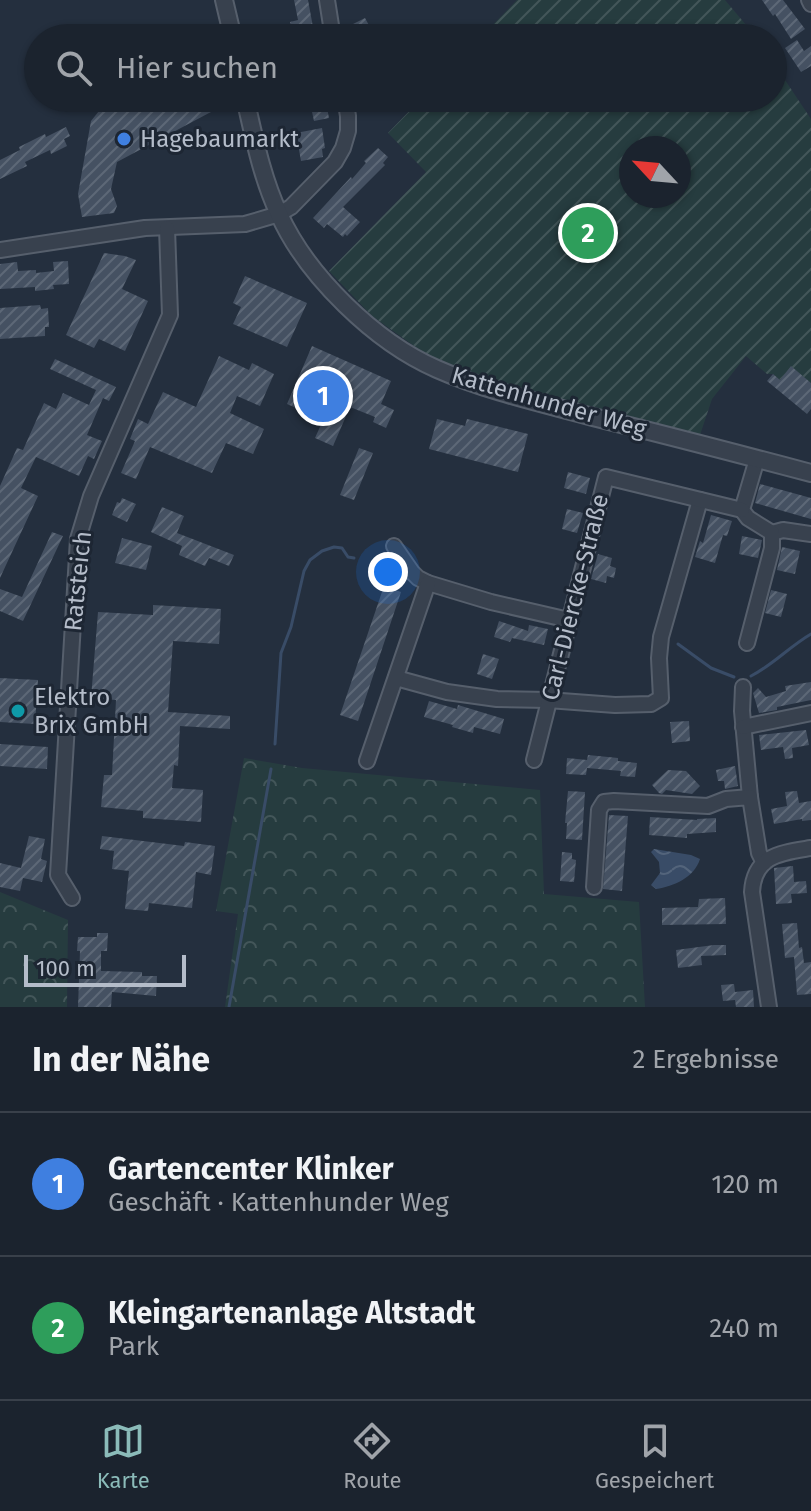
<!DOCTYPE html>
<html lang="de">
<meta charset="utf-8">
<style>
body{margin:0;font-family:"Fira Sans",sans-serif;background:#242b36;color:#f1f3f6}
.compass{position:absolute;left:619px;top:136px;width:72px;height:72px;border-radius:50%;background:#1b232e;box-shadow:0 2px 6px #0004;rotate:296deg}
.scale{position:absolute;left:24px;bottom:20px;width:162px;box-sizing:border-box;padding-left:8px;border:4px solid #b4bcc9;border-top:0;font-size:22px;line-height:28px;white-space:nowrap;color:#b4bcc9;-webkit-text-stroke:6px #1d2633;paint-order:stroke}
.you{position:absolute;left:388px;top:572px;width:28px;height:28px;margin:-20px;border:6px solid #fff;border-radius:50%;background:#1a73e8;box-shadow:0 0 0 12px #1a73e833}
.badge{display:grid;place-items:center;width:52px;height:52px;border-radius:50%;background:#8bbbb9;color:#fff;font-size:26px;font-weight:700}
.pin{position:absolute;translate:-50% -50%;border:4px solid #fff;box-shadow:0 2px 8px #0006}
.list{margin:0;padding:0;list-style:none}
h2{display:flex;justify-content:space-between;align-items:center;height:104px;margin:0;padding:0 32px;font-size:34px}
h2 small{font-size:26px;font-weight:400;color:#a0a4aa}
.list li{display:grid;grid-template-columns:52px 1fr auto;gap:24px;align-items:center;box-sizing:border-box;height:144px;padding:0 32px;border-top:2px solid #39404a}
.list b{display:block;font-size:30px;white-space:nowrap}
.list p{margin:0;font-size:26px;white-space:nowrap;color:#a0a4aa}
.list em{font-size:26px;font-style:normal;color:#a0a4aa}
.icon{flex:none;width:44px;height:44px;fill:none;stroke:currentColor;stroke-width:2;stroke-linecap:round;stroke-linejoin:round}
.map{position:relative;flex:none;width:811px;height:1007px;overflow:hidden}
.search{position:absolute;background:#1b232e;box-shadow:0 2px 6px #0004;left:24px;right:24px;top:24px;height:88px;display:flex;align-items:center;gap:20px;box-sizing:border-box;padding:0 28px;border-radius:44px;color:#a0a4aa;font-size:30px}
.sheet{height:392px;background:#1b232e}
nav{display:flex;justify-content:space-around;align-items:center;box-sizing:border-box;height:112px;border-top:2px solid #39404a;background:#1b232e;font-size:22px;color:#a0a4aa}
nav a{display:grid;justify-items:center;gap:4px}
nav .on{color:#8bbbb9}
.map>svg:first-child{display:block}
.forest{fill:url(#forest-crowns)}
.garden{fill:url(#garden-furrows);fill-rule:evenodd}
.water{fill:url(#water-waves)}
.lines{fill:none;stroke-linecap:round;stroke-linejoin:round}
.stream{stroke:#394c67;stroke-width:3}
.building{fill:url(#building-hatch)}
.minor-casing{stroke:#565f6c;stroke-width:18}
.tertiary-casing{stroke:#565f6c;stroke-width:20}
.minor{stroke:#38414e;stroke-width:14}
.tertiary{stroke:#38414e;stroke-width:16}
.shop-dot{fill:#3f7fe0;stroke:#1d2633;stroke-width:3}
.culture-dot{fill:#0f9aa8;stroke:#1d2633;stroke-width:3}
.labels{text-anchor:middle;stroke-width:6;stroke-linejoin:round;paint-order:stroke}
.poi-label{font-size:24px;fill:#b4bcc9;stroke:#1d2633;text-anchor:start}
.street-label{font-size:24px;fill:#b4bcc9;stroke:#1d2633}
</style>
<div class="map">
<svg width="811" height="1007" viewBox="0 0 811 1007">
<defs>
<pattern id="forest-crowns" width="20" height="18" patternUnits="userSpaceOnUse" patternTransform="scale(2)"><rect width="20" height="18" fill="#263c3f"/><path d="M2 6a3 3 0 1 1 6 0M12 15a3 3 0 1 1 6 0" fill="none" stroke="#435659"/></pattern>
<pattern id="garden-furrows" width="10" height="10" patternUnits="userSpaceOnUse" patternTransform="scale(2)"><rect width="10" height="10" fill="#263c3f"/><path d="M-1 1l2-2M0 10L10 0M9 11l2-2" fill="none" stroke="#435659"/></pattern>
<pattern id="water-waves" width="16" height="10" patternUnits="userSpaceOnUse" patternTransform="scale(2)"><rect width="16" height="10" fill="#394c67"/><path d="M0 5q4-4 8 0t8 0" fill="none" stroke="#53647b"/></pattern>
<pattern id="building-hatch" width="6" height="6" patternUnits="userSpaceOnUse" patternTransform="scale(2)"><rect width="6" height="6" fill="#455162"/><path d="M-1 1l2-2M0 6l6-6M5 7l2-2" fill="none" stroke="#5d6877"/></pattern>
</defs>
<rect width="100%" height="100%" fill="#242f3e"/>
<g class="forest">
<path d="M244 758 302 768 540 790 544 894 639 902 645 1007H225L238 914 216 911Z"/>
<path d="M0 892 68 920 67 1007H0Z"/>
</g>
<g class="garden">
<path d="M517 0H725L757 38H480Z"/>
<path d="M773 62 811 119V383L791 367 780 380 773 374H767L746 356 712 399 700 435 511 387 460 368 424 353 372 316 329 271 426 172 388 133 422 98H773ZM631 148H679V196H631Z"/>
</g>
<path class="water" d="M654 849 691 855 700 859C694 878 674 886 656 889L651 885 660 873 659 862 651 852Z"/>
<g class="lines">
<g class="stream">
<path d="M678 644 711 668 734 677"/>
<path d="M751 676C773 665 790 646 811 634"/>
<path d="M275 744 281 653 291 627 304 571 310 560 322 551 334 547 342 548 348 557 354 558"/>
<path d="M229 1007 271 769"/>
</g>
</g>
<g class="building">
<path d="M294 0H308L315 38H293L290 22 298 20Z"/>
<path d="M762 0H783L805 29 791 39 775 14 773 16Z"/>
<path d="M365 18 371 29 369 30 373 38H353L347 27Z"/>
<path d="M797 40 804 51 811 46V66L801 72 785 48Z"/>
<path d="M112 98H223L224 105 117 162 111 189 117 206 114 213 82 217 78 194 91 121 107 101Z"/>
<path d="M309 98H325L329 118 314 121Z"/>
<path d="M66 127 70 136 64 139 67 146 51 154 50 150 25 162 27 166 0 179V160L20 150 19 147 45 134 46 137Z"/>
<path d="M322 128 325 148 322 149 323 157 301 161 296 133Z"/>
<path d="M378 148 388 157 383 163 385 165 343 207 360 222 347 236 345 234 343 237 327 224 324 228 313 218 351 177 352 179 366 163 364 161Z"/>
<path d="M104 253 125 256 136 260 122 289 148 301 125 351 99 339 94 348 66 335Z"/>
<path d="M68 261 69 284 53 285 54 289 35 291V287L0 289V264L17 262 18 271 36 270V273L54 271 53 262Z"/>
<path d="M245 276 307 303 287 347 233 324 241 307 233 303Z"/>
<path d="M40 305 41 309 48 308 49 327H45V336L0 339V308Z"/>
<path d="M312 346 391 381 381 404 394 410 386 428 373 422 375 417 350 407 333 446 315 438 323 420 287 404Z"/>
<path d="M219 356 249 370 252 363 274 374 260 406 237 396 230 413 264 429 253 454 226 443 212 473 150 447 136 479 121 473 135 441 130 439 138 419 148 424 163 392 196 407Z"/>
<path d="M55 359 116 387 109 401 103 398 87 435 102 441 94 459 88 456 79 476 36 457 21 488 38 496 0 578V486L17 448 23 450 44 403 56 409 63 393 89 405 96 390 50 369Z"/>
<path d="M791 366 811 383V409L807 414 767 381 773 374 780 380Z"/>
<path d="M437 419 465 426 467 419 528 434 518 472 429 449Z"/>
<path d="M359 448 373 453 354 500 340 495Z"/>
<path d="M568 472 590 478 586 494 564 488Z"/>
<path d="M760 484 811 498V519L755 503Z"/>
<path d="M122 498 136 504 127 522 112 515 117 502 120 503Z"/>
<path d="M162 507 184 516 177 533 234 555 229 566 209 558 205 566 179 555 182 546 151 532Z"/>
<path d="M567 509 583 513 577 533 562 529Z"/>
<path d="M711 515 732 521 727 536 723 535 715 563 695 557 700 541 703 543Z"/>
<path d="M52 532 63 536 23 621 0 611V589L22 597Z"/>
<path d="M742 536 762 540 758 558 739 554Z"/>
<path d="M122 538 152 546 146 570 115 563Z"/>
<path d="M782 547 800 551 795 574 777 570Z"/>
<path d="M598 554 612 558 610 566 616 568 614 578 607 576 606 583 591 579Z"/>
<path d="M384 586 401 592 358 721 340 715Z"/>
<path d="M771 590 787 594 781 617 765 613Z"/>
<path d="M153 605 221 609 219 644 173 641 168 712 230 716V729L180 726 178 766 174 765 172 788 203 790 201 822 143 818V811L101 807 104 775H112L116 700 91 698 98 612 153 615Z"/>
<path d="M499 621 528 631 529 625 548 629 544 645 512 638 510 642 494 637Z"/>
<path d="M483 654 499 659 492 679 477 674Z"/>
<path d="M0 678 38 680 35 724 0 722Z"/>
<path d="M811 682V700L777 707V710L759 713 753 693 758 688 766 697 786 691 785 686Z"/>
<path d="M429 701 457 709 458 705 504 719 500 734 474 727 473 733 452 727 453 725 424 717Z"/>
<path d="M689 721 690 741 672 743 670 722Z"/>
<path d="M806 730 809 745 792 748 793 758 785 759 783 747 761 750 759 735Z"/>
<path d="M0 744 48 747 47 769 0 766Z"/>
<path d="M588 755 618 758V761L637 763 635 777 620 776 621 771 587 768 586 775 566 774 567 758 587 760Z"/>
<path d="M735 766 738 786 725 789 724 781H718L716 770Z"/>
<path d="M668 770 686 771 700 786 692 794 666 790 662 794 659 793 652 785Z"/>
<path d="M568 791 585 792 582 840 566 839 567 823H565Z"/>
<path d="M797 791 799 803 811 801V820L802 821V819L774 824 771 809 787 806 785 792Z"/>
<path d="M609 815 628 816 622 891 603 889Z"/>
<path d="M650 817 697 820V819L716 818V832L687 834V838L649 835Z"/>
<path d="M29 836 45 839 41 859 47 861 42 882 23 878 20 891 0 887V863L21 868Z"/>
<path d="M102 836 184 846 185 842 215 846 211 875 196 872 192 908 149 903 148 911 125 909 129 871 112 869 114 851 100 849Z"/>
<path d="M562 852 572 853V859L576 860 574 882 560 881Z"/>
<path d="M793 866 794 882 806 881 807 893 791 894 792 903 776 904 774 868Z"/>
<path d="M725 898 726 924 662 925V908L698 907 699 899Z"/>
<path d="M797 923 799 948 802 947 804 963 811 962V994L797 995 794 957 785 958 782 924Z"/>
<path d="M97 933H108L107 951H101V971L142 972V976H157L156 996 112 992 111 1007H78L80 951H77L78 937H97Z"/>
<path d="M714 945H726V955L701 956 702 965 678 968 676 950Z"/>
<path d="M734 984 735 992 753 990 754 1007H736L735 1000 723 1001 721 985Z"/>
</g>
<g class="lines">
<defs>
<g id="minor">
<path d="M327 0 333 38"/>
<path d="M809 0 811 4"/>
<path d="M0 250 145 228 245 224 279 214 291 207 335 162 343 148 348 131V116L345 98"/>
<path d="M772 533 783 530 811 534"/>
<path d="M394 546 412 572 418 578 428 583 491 602 569 620"/>
<path d="M747 643 772 548V533L748 518 742 510 757 459"/>
<path d="M396 678 447 692 497 699 548 700 615 705 651 704 661 698 659 658 661 637 700 500"/>
<path d="M743 687 742 711 750 797"/>
<path d="M743 727 811 713"/>
<path d="M534 760 606 477 742 510"/>
<path d="M367 761 428 583"/>
<path d="M594 887 599 810 604 802 614 801 708 806 726 799 750 797 759 853 764 863"/>
<path d="M72 898 58 875 78 539 91 496 170 315 167 228"/>
<path d="M769 1007 752 892C754 855 781 853 811 848"/>
</g>
<g id="tertiary">
<path d="M224 0 233 38"/>
<path d="M245 98C254 137 262 178 279 214 307 276 375 342 437 369 487 391 541 403 593 417 666 435 739 454 811 473"/>
</g>
</defs>
<use href="#minor" class="minor-casing"/>
<use href="#tertiary" class="tertiary-casing"/>
<use href="#minor" class="minor"/>
<use href="#tertiary" class="tertiary"/>
</g>
<circle class="shop-dot" cx="124" cy="139" r="8"/>
<circle class="culture-dot" cx="18" cy="711" r="8"/>
<g class="labels">
<g class="poi-label">
<text x="140" y="147">Hagebaumarkt</text>
<text x="34" y="705">Elektro<tspan x="34" dy="28">Brix GmbH</tspan></text>
</g>
<g class="street-label">
<text transform="translate(549 402) rotate(16)" y="8">Kattenhunder Weg</text>
<text transform="translate(78 581) rotate(-84)" y="8">Ratsteich</text>
<text transform="translate(575 597) rotate(-76)" y="8">Carl-Diercke-Straße</text>
</g>
</g>
</svg>
<svg class="compass" viewBox="-18 -18 36 36"><path d="M0-13l5 13h-10z" fill="#e53935"/><path d="M0 13l5-13h-10z" fill="#a0a4aa"/></svg>
<div class="scale">100 m</div>
<div class="you"></div>
<div class="pin badge" style="left:323px;top:396px;background:#3f7fe0">1</div>
<div class="pin badge" style="left:588px;top:233px;background:#2e9e5b">2</div>
<div class="search"><svg class="icon" aria-label="search" viewBox="0 0 24 24"><circle cx="10" cy="10" r="6"/><path d="M15 15l6 6"/></svg>Hier suchen</div>
</div>
<section class="sheet">
<h2>In der Nähe<small>2 Ergebnisse</small></h2>
<ul class="list">
<li><span class="badge" style="background:#3f7fe0">1</span><div><b>Gartencenter Klinker</b><p>Geschäft · Kattenhunder Weg</p></div><em>120 m</em></li>
<li><span class="badge" style="background:#2e9e5b">2</span><div><b>Kleingartenanlage Altstadt</b><p>Park</p></div><em>240 m</em></li>
</ul>
</section>
<nav>
<a class="on"><svg class="icon" aria-label="map" viewBox="0 0 24 24"><path d="M3 6l6-2 6 2 6-2v14l-6 2-6-2-6 2zM9 4v14M15 6v14"/></svg>Karte</a>
<a><svg class="icon" aria-label="directions" viewBox="0 0 24 24"><path d="M12 3l9 9-9 9-9-9zM9 14v-3h6M13 9l2 2-2 2"/></svg>Route</a>
<a><svg class="icon" aria-label="saved" viewBox="0 0 24 24"><path d="M7 4h10v16l-5-4-5 4z"/></svg>Gespeichert</a>
</nav>
